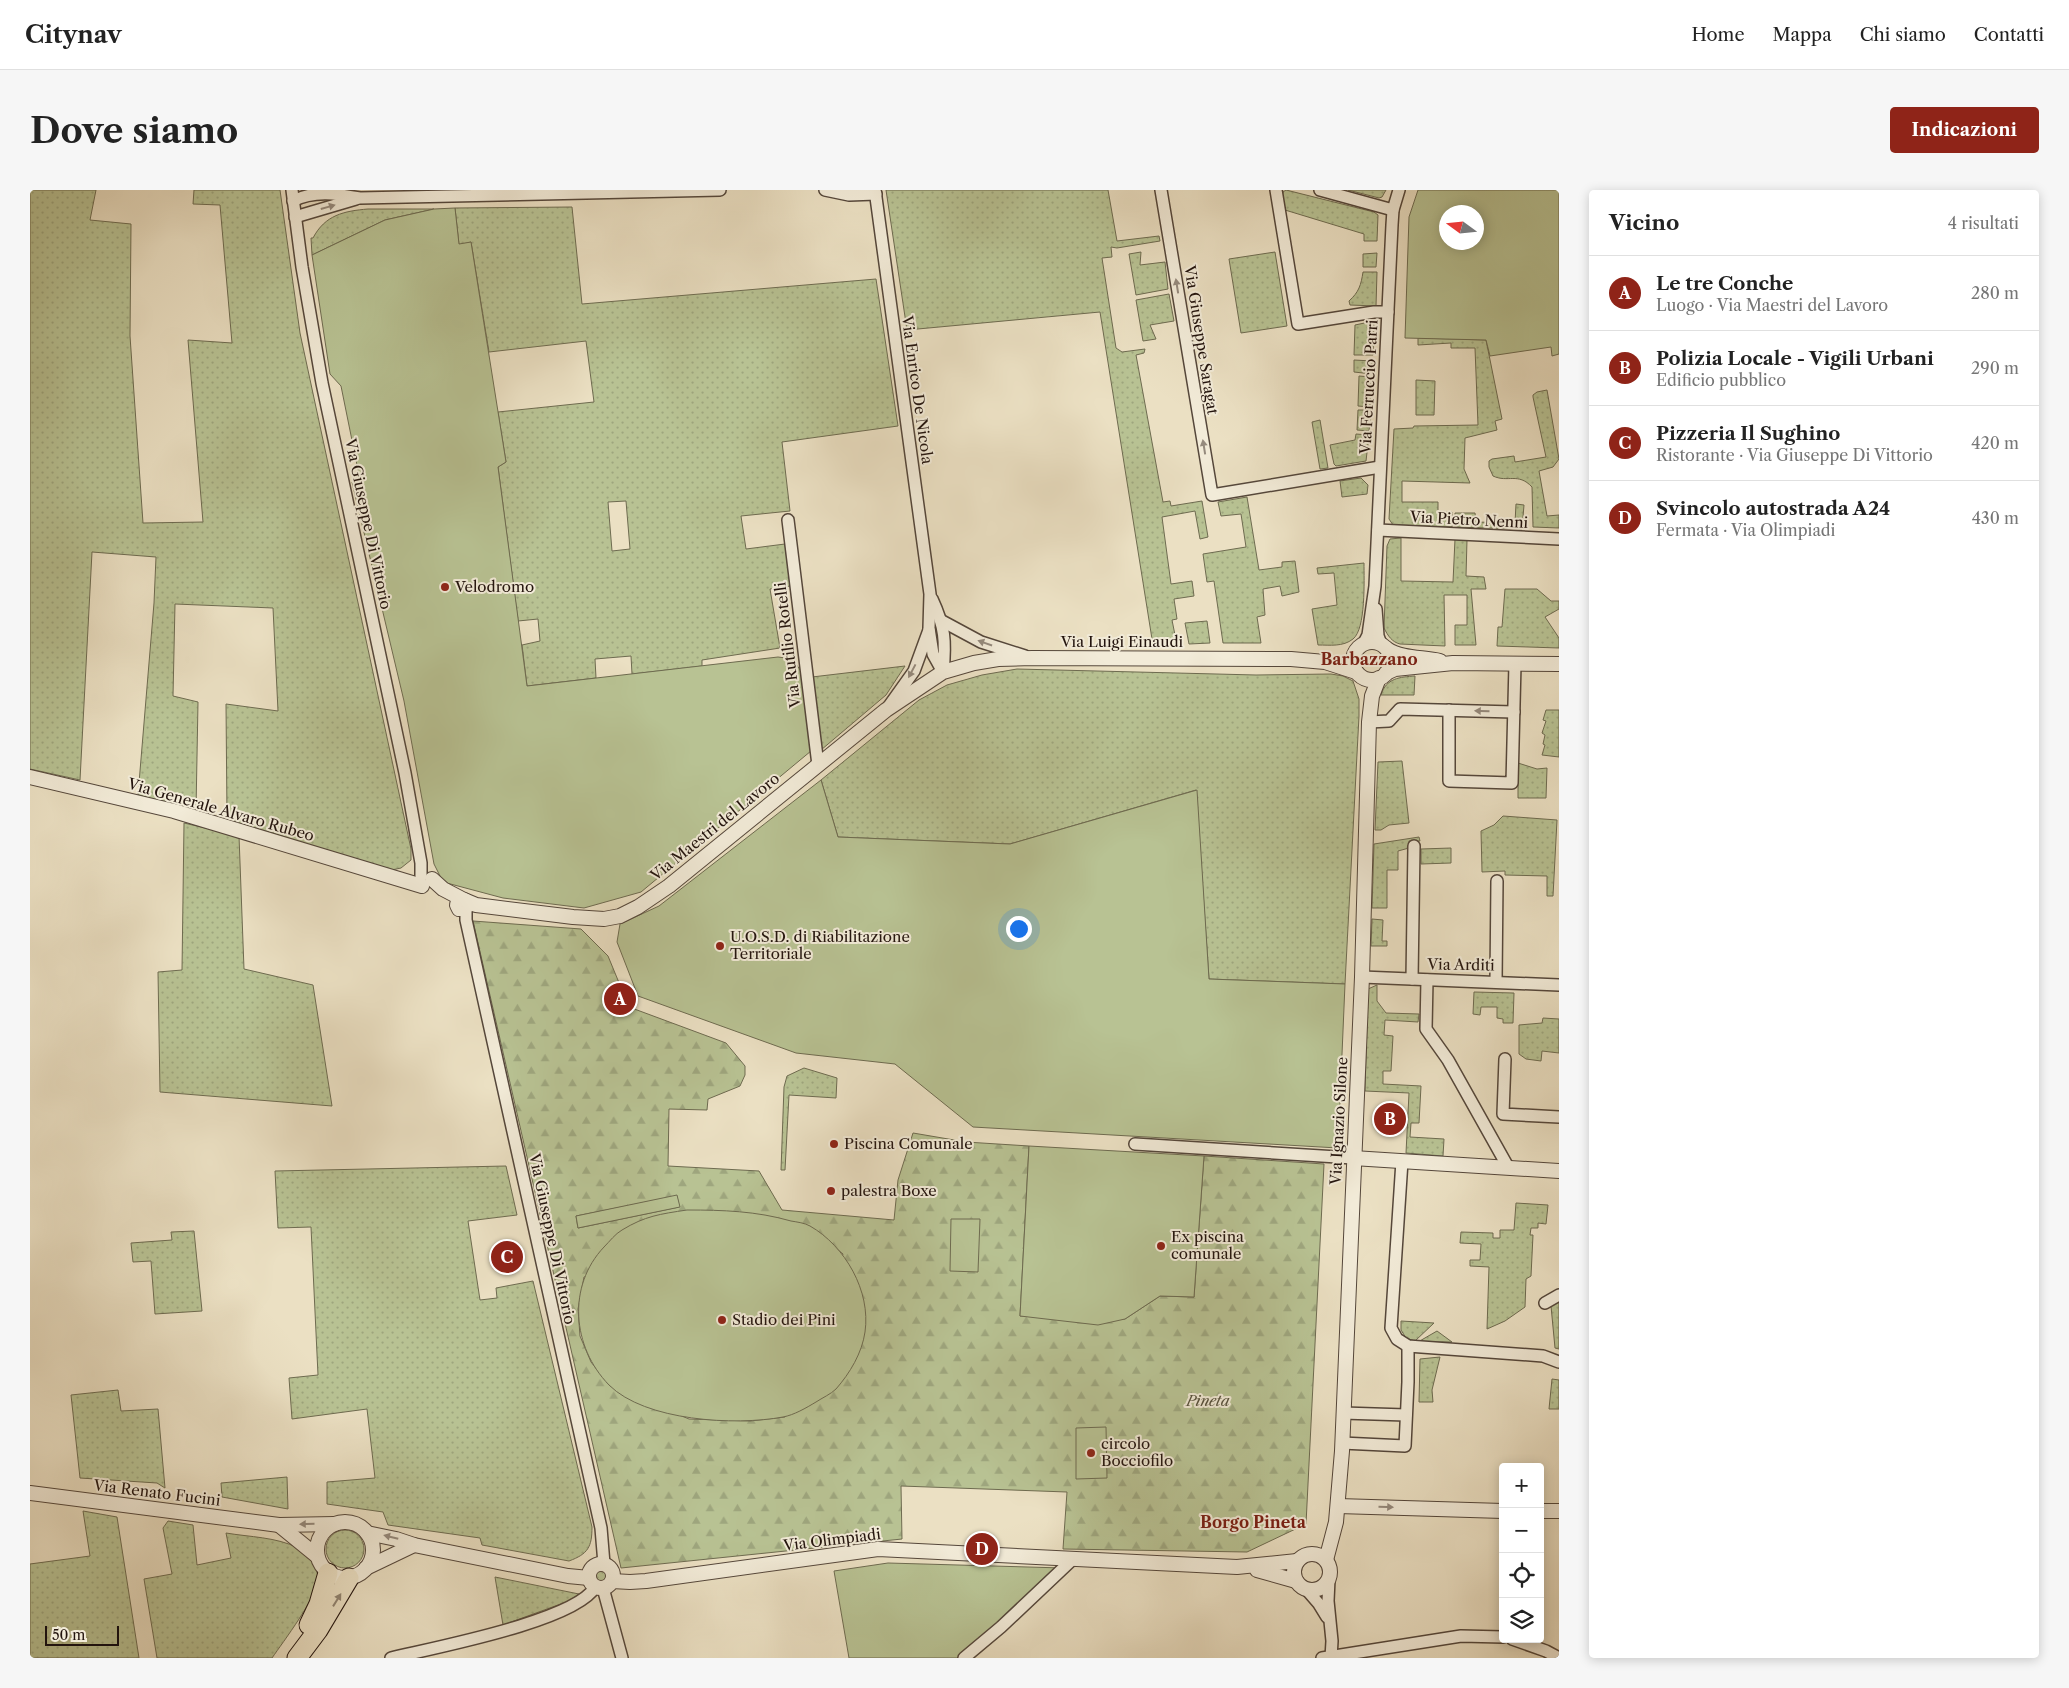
<!DOCTYPE html>
<html lang="it">
<meta charset="utf-8">
<style>
body{margin:0;font-family:"Libre Caslon Text",serif;background:#f6f6f6;color:#222}
.controls{position:absolute;right:15px;bottom:15px;display:grid;overflow:hidden;border-radius:5px;box-shadow:0 2px 12px #0003}
.controls button{width:45px;height:45px;display:grid;place-items:center;padding:0;border:0;border-bottom:1px solid #e0e0e0;background:#fff;color:#222;font:25px sans-serif}
.compass{position:absolute;left:1409px;top:15px;width:45px;height:45px;border-radius:50%;background:#fff;box-shadow:0 2px 12px #0003;rotate:285deg}
.scale{position:absolute;left:15px;bottom:12px;width:74px;box-sizing:border-box;padding-left:5px;border:2px solid #23140e;border-top:0;font-size:14px;line-height:18px;white-space:nowrap;color:#23140e;-webkit-text-stroke:4px #f2ebd8;paint-order:stroke}
.you{position:absolute;left:988px;top:738px;width:18px;height:18px;margin:-12px;border:4px solid #fff;border-radius:50%;background:#1a73e8;box-shadow:0 0 0 8px #1a73e833}
.badge{display:grid;place-items:center;width:32px;height:32px;border-radius:50%;background:#8f2418;color:#fff;font-size:16px;font-weight:700}
.pin{position:absolute;translate:-50% -50%;border:2px solid #fff;box-shadow:0 1px 5px #0006}
.list{margin:0;padding:0;list-style:none}
h2{display:flex;justify-content:space-between;align-items:center;height:65px;margin:0;padding:0 20px;font-size:21px}
h2 small{font-size:16px;font-weight:400;color:#767676}
.list li{display:grid;grid-template-columns:32px 1fr auto;gap:15px;align-items:center;box-sizing:border-box;height:75px;padding:0 20px;border-top:1px solid #e0e0e0}
.list b{display:block;font-size:19px;white-space:nowrap}
.list p{margin:0;font-size:16px;white-space:nowrap;color:#767676}
.list em{font-size:16px;font-style:normal;color:#767676}
.icon{flex:none;width:28px;height:28px;fill:none;stroke:currentColor;stroke-width:2;stroke-linecap:round;stroke-linejoin:round}
.map{position:relative;flex:none;width:1529px;height:1468px;overflow:hidden;border-radius:5px}
header{display:flex;align-items:center;gap:30px;box-sizing:border-box;height:70px;padding:0 25px;background:#fff;border-bottom:1px solid #e0e0e0}
header strong{font-size:24px}
nav{display:flex;gap:28px;margin-inline-start:auto;font-size:18px}
.intro{display:flex;align-items:center;justify-content:space-between;box-sizing:border-box;height:120px;padding:0 30px}
h1{margin:0;font-size:35px}
.button{padding:12px 22px;border-radius:5px;background:#8f2418;color:#fff;font-size:18px;font-weight:700}
main{display:flex;gap:30px;padding:0 30px}
aside{flex:1;background:#fff;border-radius:5px;box-shadow:0 2px 12px #0003}
.map>svg:first-child{display:block}
.grass{fill:url(#grass-dots);stroke:#6e6b50;fill-rule:evenodd}
.forest{fill:url(#forest-firs);stroke:#6e6b50;fill-rule:evenodd}
.green{fill:#b8c293;stroke:#6e6b50;fill-rule:evenodd}
.lines{fill:none;stroke-linecap:round;stroke-linejoin:round}
.minor-casing{stroke:#55473b;stroke-width:14}
.tertiary-casing{stroke:#55473b;stroke-width:16}
.trunk-casing{stroke:#23140e;stroke-width:21}
.minor{stroke:#f2ebd8;stroke-width:11}
.tertiary{stroke:#f2ebd8;stroke-width:14}
.trunk{stroke:#ebe0c3;stroke-width:19}
.oneway{fill:#958a7d}
.oneway2{fill:#918472}
.poi-dot{fill:#8f2418;stroke:#f2ebd8;stroke-width:2}
.labels{text-anchor:middle;stroke-width:4;stroke-linejoin:round;paint-order:stroke}
.street-label{font-size:15px;fill:#23140e;stroke:#f2ebd8}
.poi-label{font-size:15px;fill:#23140e;stroke:#f2ebd8;text-anchor:start}
.park-label{font-size:15px;font-style:italic;fill:#57513d;stroke:#f2ebd8}
.neighbourhood-label{font-size:16px;font-weight:bold;fill:#7a1f14;stroke:#f2ebd8}
</style>
<header>
<strong>Citynav</strong>
<nav><a>Home</a><a>Mappa</a><a>Chi siamo</a><a>Contatti</a></nav>
</header>
<div class="intro"><h1>Dove siamo</h1><a class="button">Indicazioni</a></div>
<main>
<div class="map">
<svg width="1529" height="1468" viewBox="0 0 1529 1468">
<defs>
<pattern id="grass-dots" width="8" height="8" patternUnits="userSpaceOnUse" patternTransform="scale(1.25)"><rect width="8" height="8" fill="#b8c293"/><path d="M2 2h.1M6 6h.1" fill="none" stroke="#9ea67e" stroke-width="1.8" stroke-linecap="round"/></pattern>
<pattern id="forest-firs" width="22" height="20" patternUnits="userSpaceOnUse" patternTransform="scale(1.25)"><rect width="22" height="20" fill="#b8c293"/><path d="M5 1l3.5 6h-7zM16 11l3.5 6h-7z" fill="#9ea67e"/></pattern>
</defs>
<rect width="100%" height="100%" fill="#ebe0c3"/>
<filter id="stains"><feTurbulence type="fractalNoise" baseFrequency=".004" numOctaves="4"/><feColorMatrix values="0 0 0 0 .2 0 0 0 0 .09 0 0 0 0 .02 0 0 0 .5 -.17"/></filter>
<radialGradient id="worn" r=".72"><stop offset=".6" stop-color="#630" stop-opacity="0"/><stop offset="1" stop-color="#630" stop-opacity=".3"/></radialGradient>
<g class="grass">
<path d="M0 0H66L60 30 101 34 100 146 113 333 173 332 158 150 202 153 190 15 163 14 164 0H250L270 143 381 659V670L371 678 357 681 249 647 209 633 197 627 196 514 248 521 243 418 145 414 143 506 168 512 166 621 108 605 124 413 126 367 62 362 50 590 0 579Z"/>
<path d="M856 0H1078L1087 51 1129 46 1130 51 1087 58 1081 57 1082 67 1072 68 1086 158 1092 162 1115 159 1114 163 1106 165 1133 312 1140 311 1141 316 1172 311 1178 347 1170 349 1165 321 1132 327 1141 394 1162 391 1164 406 1144 409 1147 429 1142 430 1146 450 1122 449 1070 122 877 140Z"/>
<path d="M1256 0 1344 22 1348 25 1347 51H1334V44L1255 20 1252 8 1253 2Z"/>
<path d="M1318 0H1356L1352 7 1349 8Z"/>
<path d="M542 17 552 114 846 89 868 236 752 252 760 321 711 326 716 359 755 354 760 396 740 399 750 458 672 470V476L602 484 601 466 565 469 566 488 497 496 492 455 510 451 508 429 488 431 468 277 476 272 468 222 564 212 556 151 459 162 441 52 429 55 425 18ZM596 311 600 359 582 361 578 312Z"/>
<path d="M338 19H404L355 30 282 65 281 48H283C295 25 314 21 338 19Z"/>
<path d="M1111 62 1110 75 1135 72 1138 99 1106 105 1099 64Z"/>
<path d="M1245 62 1257 136 1211 143 1199 69Z"/>
<path d="M1347 63 1346 77H1333V64Z"/>
<path d="M1333 82H1347L1346 116 1320 115 1319 111C1329 102 1331 95 1333 82Z"/>
<path d="M1139 104 1144 131 1120 135 1126 149 1113 151 1106 110Z"/>
<path d="M1344 131 1343 165H1324L1325 135Z"/>
<path d="M1388 148 1456 150 1472 229 1465 231 1467 240 1435 248 1434 279 1440 293 1372 291V312H1408V321L1422 322V337L1363 335 1359 329 1364 239 1383 238 1384 236 1448 235 1445 158H1421V153L1388 155Z"/>
<path d="M1324 170 1342 171V184L1324 182Z"/>
<path d="M1329 186 1341 187 1340 217 1328 216Z"/>
<path d="M1386 190 1405 191 1404 225H1386Z"/>
<path d="M1517 200 1529 269 1523 277 1509 281 1517 326 1529 325V338L1503 337 1502 297C1488 282 1478 293 1463 286L1459 277V271L1462 269 1484 266 1485 272 1516 267 1503 207V205L1507 202Z"/>
<path d="M1328 220H1341L1339 241 1327 240Z"/>
<path d="M1290 230 1298 278 1290 279 1282 232Z"/>
<path d="M1326 244 1339 245 1336 271 1306 276 1304 274 1300 255 1325 250Z"/>
<path d="M1331 288 1338 295 1337 304 1312 307 1310 291Z"/>
<path d="M1217 307 1229 380 1252 377V372L1265 371 1269 402 1252 406 1250 396 1233 399 1235 425 1227 427 1231 453H1193L1184 391 1177 392 1173 364 1216 357 1211 324 1191 326 1188 312Z"/>
<path d="M1486 314 1494 315 1492 339 1425 337V323H1445L1446 332 1485 333Z"/>
<path d="M1371 348V391L1423 392 1425 349 1437 350 1436 386 1454 387 1456 399H1441L1446 455H1425V435H1437V405H1414L1415 456 1370 454C1362 452 1358 446 1354 438L1357 356 1360 349Z"/>
<path d="M1334 373C1334 390 1336 439 1323 449 1313 457 1300 455 1288 455L1282 419 1307 415 1304 383 1288 384 1287 378Z"/>
<path d="M1475 399H1507L1521 411H1529V419L1515 427 1529 448V458L1467 456 1468 437H1472Z"/>
<path d="M1177 431 1180 453 1159 454 1155 433Z"/>
<path d="M875 476 856 505 791 560 782 487Z"/>
<path d="M987 479 1226 485 1301 484 1313 486 1323 491 1329 509V526L1315 794 1179 789 1166 600 980 654 808 647 791 590 889 510 917 495 952 485Z"/>
<path d="M1385 486 1384 505H1351C1356 488 1370 487 1385 486Z"/>
<path d="M1516 520H1529V567L1512 565 1515 555 1513 554 1515 545 1512 543 1516 531 1513 530Z"/>
<path d="M1372 571 1379 633 1359 635 1351 640H1345L1348 572Z"/>
<path d="M1488 573 1507 579 1517 578 1516 608H1488Z"/>
<path d="M1473 626 1527 630 1523 706H1517V686L1475 685V681L1452 682 1451 641 1464 635Z"/>
<path d="M154 633 209 646 214 779 283 795 302 916 130 902 128 782 152 780Z"/>
<path d="M1389 647 1390 651H1379V658L1368 661V680H1357V718H1342L1344 654Z"/>
<path d="M1421 658V673L1391 674V659Z"/>
<path d="M1342 729 1353 730 1352 751H1357V756H1341Z"/>
<path d="M1347 795V811L1356 823 1389 824 1388 832 1355 830 1354 845 1363 846 1361 881H1353V894L1391 896 1389 933H1381L1380 947 1414 949 1413 966 1376 963 1379 903 1335 901 1338 799Z"/>
<path d="M1444 802 1484 803 1483 833H1473V829L1467 828V817H1451L1450 825 1443 824Z"/>
<path d="M1513 828 1529 829V863L1512 861 1511 871 1496 869 1489 864V835L1512 833Z"/>
<path d="M774 878 807 888 806 908 759 905 755 980H751L754 897 757 886Z"/>
<path d="M476 976 487 1025 438 1031 450 1110 467 1108 466 1098 503 1091 562 1337C562 1357 558 1364 539 1371L452 1355 450 1348 358 1335 353 1322 297 1314V1292L345 1288 337 1219 262 1229 259 1188 288 1185 281 1037 248 1038 245 981Z"/>
<path d="M1486 1013 1518 1015 1516 1034 1508 1033V1038H1501L1500 1045H1503L1501 1086 1496 1089 1495 1117 1475 1131 1457 1139 1459 1077 1440 1076V1070H1450L1451 1054 1430 1053 1431 1042 1463 1043V1048H1470V1040H1484Z"/>
<path d="M164 1041 172 1121 125 1124 121 1071 103 1072 101 1053 142 1050 141 1042Z"/>
<path d="M1529 1111V1159L1525 1158 1521 1116Z"/>
<path d="M1371 1131 1404 1133 1385 1151 1376 1148 1371 1140Z"/>
<path d="M1407 1141 1422 1152H1388Z"/>
<path d="M1410 1167 1402 1200 1403 1212H1389L1390 1169Z"/>
<path d="M1522 1189 1529 1190V1219H1519Z"/>
<path d="M88 1200 91 1221 128 1219 135 1298 127 1293 50 1288 41 1205Z"/>
<path d="M257 1287 258 1319 192 1307 191 1293Z"/>
<path d="M53 1321 87 1327 109 1468H0V1374L60 1366Z"/>
<path d="M138 1331 163 1335 167 1375 201 1368 196 1343C219 1347 247 1347 268 1358 278 1363 288 1377 288 1389 288 1406 253 1452 242 1468H127L114 1389 142 1384 133 1338Z"/>
<circle cx="315" cy="1359" r="19"/>
<circle cx="571" cy="1386" r="8"/>
<path d="M465 1387 549 1404 539 1411 473 1435Z"/>
</g>
<path class="forest" d="M443 731 551 739 578 766 599 817 696 853 715 876V885L710 896 678 909 677 920 639 919 638 976 729 981 752 1020 864 1030 868 990 883 943 936 952 999 956 990 1126 1095 1129 1130 1106 1164 1107 1174 966 1294 974 1276 1334 1217 1362 1033 1359 1037 1302 871 1296 872 1349 591 1378ZM647 1006 649 1017 548 1038 546 1026ZM779 1036 813 1064 755 1227 720 1231 659 1229 580 1196 561 1172 550 1146 548 1119 554 1087Z"/>
<g class="green">
<path d="M1388 0H1529V164L1522 166 1521 157 1460 166 1456 150 1375 148 1379 27ZM1416 22H1446V52H1416Z"/>
<path d="M425 18 429 54 441 52 476 272 468 277 497 496 748 467 763 469 772 483 781 561 611 702 554 718 473 708 413 692 404 674 374 511 322 292 329 285 311 196 300 184 282 65 355 30 404 19Z"/>
<path d="M791 590 808 647 980 654 1167 600 1179 789 1315 794 1308 958 943 937 865 874 766 863 608 806 587 752 590 734 629 716Z"/>
<path d="M999 956 1174 966 1164 1107 1130 1106 1095 1129 1068 1135 990 1126Z"/>
<path d="M647 1005 650 1017 548 1038 546 1026Z"/>
<path d="M657 1020C693 1020 726 1021 761 1031 767 1032 775 1033 780 1036 815 1056 841 1101 835 1142 832 1163 820 1183 806 1199 801 1204 792 1208 786 1212 776 1218 764 1225 753 1227 705 1236 615 1231 579 1195 542 1157 537 1096 574 1057 580 1051 585 1044 592 1040 615 1026 630 1024 657 1020Z"/>
<path d="M921 1029H950L948 1082 920 1081Z"/>
<path d="M1076 1237 1077 1288 1046 1289V1238Z"/>
<path d="M858 1373 1033 1378 934 1468H819L804 1381Z"/>
</g>
<g class="lines">
<defs>
<g id="minor">
<path d="M262 0 272 77 292 193 375 583 391 673V686"/>
<path d="M795 0 819 5 846 4"/>
<path d="M845 0 900 404 899 438 903 464 913 482"/>
<path d="M1131 0 1182 305 1350 277"/>
<path d="M1246 0 1268 134 1344 122H1358"/>
<path d="M1290 0 1363 20"/>
<path d="M263 11C284 0 307 4 330 8L690 0"/>
<path d="M265 27 326 9"/>
<path d="M758 330 788 575"/>
<path d="M1348 340 1529 349"/>
<path d="M902 409C915 437 916 451 913 482"/>
<path d="M1346 419 1348 446 1351 454"/>
<path d="M912 431 951 452 995 466"/>
<path d="M1334 453 1338 445 1345 396 1362 35 1363 20 1369 0"/>
<path d="M859 516 884 481 899 440"/>
<path d="M1419 520V591L1482 593 1485 474"/>
<path d="M1339 532 1359 531 1370 519 1484 522"/>
<path d="M436 718V730L571 1338 574 1374"/>
<path d="M1332 787 1529 795"/>
<path d="M1382 789 1384 656"/>
<path d="M1397 790 1396 839 1418 870 1478 977"/>
<path d="M1466 791 1467 691"/>
<path d="M1475 869 1473 924 1529 927"/>
<path d="M1105 954 1323 968"/>
<path d="M1372 971 1361 1138 1367 1149 1378 1156 1513 1166 1529 1172"/>
<path d="M1515 1113 1529 1105"/>
<path d="M1313 1223 1376 1225"/>
<path d="M1312 1253 1375 1256 1378 1192V1156"/>
<path d="M1299 1389 1298 1411 1302 1451 1301 1468"/>
<path d="M573 1398 592 1468"/>
<path d="M1276 1399 1289 1414 1297 1427"/>
<path d="M1482 1449 1516 1461 1529 1468"/>
<path d="M361 1468C402 1458 546 1431 565 1397"/>
<path d="M934 1468 971 1437 1043 1369"/>
<path d="M1292 1468 1431 1446 1473 1447"/>
</g>
<g id="tertiary">
<circle cx="1342" cy="471" r="19"/>
<path d="M1357 459C1372 469 1393 467 1410 471"/>
<path d="M1356 483 1365 479 1423 473 1529 474"/>
<path d="M0 587 144 621 392 696"/>
<path d="M402 689 413 699 436 711 437 716 433 719H429L427 715 428 711 432 709"/>
<path d="M434 710 446 715 543 727 574 729 590 726 608 717 639 696 856 520 913 482 944 473 968 469 1002 468 1261 469 1295 472 1326 482"/>
<path d="M1323 968 1529 981"/>
<path d="M0 1303 249 1335 305 1334"/>
<path d="M1308 1316 1473 1321"/>
<path d="M1510 1321H1529"/>
<circle cx="315" cy="1360" r="28"/>
<path d="M249 1335 287 1366"/>
<path d="M337 1343 366 1349 384 1355 538 1386 559 1388"/>
<circle cx="1282" cy="1382" r="18"/>
<path d="M1296 1370 1306 1332 1312 1261 1332 787 1339 532 1342 506 1349 488"/>
<circle cx="571" cy="1386" r="12"/>
<path d="M336 1378 384 1355"/>
<path d="M1227 1380 1266 1391"/>
<path d="M582 1391 600 1392 616 1391 848 1359 1207 1377 1267 1371"/>
</g>
<g id="trunk">
<path d="M279 1435 289 1414 298 1383"/>
<path d="M267 1468 288 1440 319 1388"/>
</g>
</defs>
<use href="#minor" class="minor-casing"/>
<use href="#tertiary" class="tertiary-casing"/>
<use href="#trunk" class="trunk-casing"/>
<use href="#minor" class="minor"/>
<use href="#tertiary" class="tertiary"/>
<use href="#trunk" class="trunk"/>
</g>
<defs><path id="oneway-solid" d="M-6-.8H1V-3.2L6.5 0L1 3.2V.8H-6Z" transform="scale(1.25)"/></defs>
<g class="oneway">
<use href="#oneway-solid" transform="translate(298 17) rotate(-16)"/>
<use href="#oneway-solid" transform="translate(1147 96) rotate(-99)"/>
<use href="#oneway-solid" transform="translate(1174 257) rotate(-99)"/>
<use href="#oneway-solid" transform="translate(955 453) rotate(-161)"/>
<use href="#oneway-solid" transform="translate(882 481) rotate(118)"/>
<use href="#oneway-solid" transform="translate(1452 521) rotate(-178)"/>
<use href="#oneway-solid" transform="translate(1356 1317) rotate(2)"/>
<use href="#oneway-solid" transform="translate(277 1334) rotate(179)"/>
<use href="#oneway-solid" transform="translate(361 1347) rotate(-166)"/>
</g>
<use class="oneway2" href="#oneway-solid" transform="translate(307 1410) rotate(-58)"/>
<g class="poi-dot">
<circle cx="415" cy="397" r="5"/>
<circle cx="690" cy="756" r="5"/>
<circle cx="804" cy="954" r="5"/>
<circle cx="801" cy="1001" r="5"/>
<circle cx="1131" cy="1056" r="5"/>
<circle cx="692" cy="1130" r="5"/>
<circle cx="1061" cy="1263" r="5"/>
</g>
<g class="labels">
<g class="street-label">
<text transform="translate(1171 150) rotate(81)" y="5">Via Giuseppe Saragat</text>
<text transform="translate(1339 197) rotate(-87)" y="5">Via Ferruccio Parri</text>
<text transform="translate(887 200) rotate(82)" y="5">Via Enrico De Nicola</text>
<text transform="translate(1439 330) rotate(3)" y="5">Via Pietro Nenni</text>
<text transform="translate(338 334) rotate(78)" y="5">Via Giuseppe Di Vittorio</text>
<text x="1092" y="457">Via Luigi Einaudi</text>
<text transform="translate(758 455) rotate(-97)" y="5">Via Rutilio Rotelli</text>
<text transform="translate(191 620) rotate(16)" y="5">Via Generale Alvaro Rubeo</text>
<text transform="translate(685 637) rotate(-39)" y="5">Via Maestri del Lavoro</text>
<text transform="translate(1431 775) rotate(1)" y="5">Via Arditi</text>
<text transform="translate(1309 931) rotate(-87)" y="5">Via Ignazio Silone</text>
<text transform="translate(522 1049) rotate(78)" y="5">Via Giuseppe Di Vittorio</text>
<text transform="translate(127 1303) rotate(7)" y="5">Via Renato Fucini</text>
<text transform="translate(802 1350) rotate(-7)" y="5">Via Olimpiadi</text>
</g>
<g class="poi-label">
<text x="425" y="402">Velodromo</text>
<text x="700" y="752">U.O.S.D. di Riabilitazione<tspan x="700" dy="17">Territoriale</tspan></text>
<text x="814" y="959">Piscina Comunale</text>
<text x="811" y="1006">palestra Boxe</text>
<text x="1141" y="1052">Ex piscina<tspan x="1141" dy="17">comunale</tspan></text>
<text x="702" y="1135">Stadio dei Pini</text>
<text x="1071" y="1259">circolo<tspan x="1071" dy="17">Bocciofilo</tspan></text>
</g>
<g class="park-label">
<text x="1178" y="1216">Pineta</text>
</g>
<g class="neighbourhood-label">
<text x="1339" y="475">Barbazzano</text>
<text x="1223" y="1338">Borgo Pineta</text>
</g>
</g>
<rect width="100%" height="100%" filter="url(#stains)"/>
<rect width="100%" height="100%" fill="url(#worn)"/>
</svg>
<div class="controls">
<button>+</button>
<button>−</button>
<button><svg class="icon" aria-label="locate" viewBox="0 0 24 24"><circle cx="12" cy="12" r="6"/><path d="M12 2v4M12 18v4M2 12h4M18 12h4"/></svg></button>
<button><svg class="icon" aria-label="layers" viewBox="0 0 24 24"><path d="M12 4l9 5-9 5-9-5zM3 14l9 5 9-5"/></svg></button>
</div>
<svg class="compass" viewBox="-18 -18 36 36"><path d="M0-13l5 13h-10z" fill="#e53935"/><path d="M0 13l5-13h-10z" fill="#767676"/></svg>
<div class="scale">50 m</div>
<div class="you"></div>
<div class="pin badge" style="left:590px;top:809px">A</div>
<div class="pin badge" style="left:1360px;top:929px">B</div>
<div class="pin badge" style="left:477px;top:1067px">C</div>
<div class="pin badge" style="left:952px;top:1359px">D</div>
</div>
<aside>
<h2>Vicino<small>4 risultati</small></h2>
<ul class="list">
<li><span class="badge">A</span><div><b>Le tre Conche</b><p>Luogo · Via Maestri del Lavoro</p></div><em>280 m</em></li>
<li><span class="badge">B</span><div><b>Polizia Locale - Vigili Urbani</b><p>Edificio pubblico</p></div><em>290 m</em></li>
<li><span class="badge">C</span><div><b>Pizzeria Il Sughino</b><p>Ristorante · Via Giuseppe Di Vittorio</p></div><em>420 m</em></li>
<li><span class="badge">D</span><div><b>Svincolo autostrada A24</b><p>Fermata · Via Olimpiadi</p></div><em>430 m</em></li>
</ul>
</aside>
</main>
